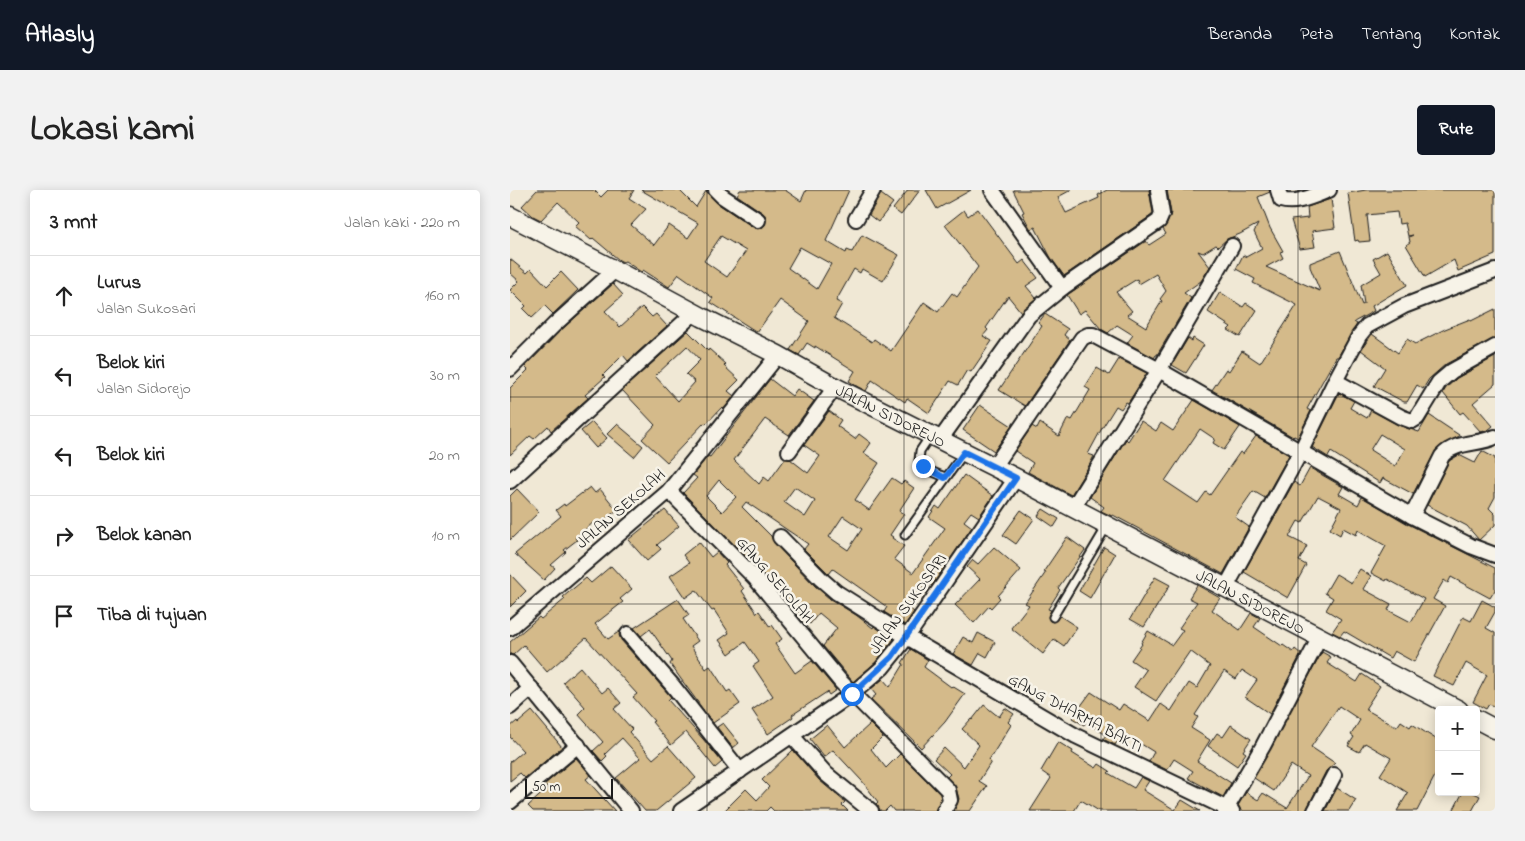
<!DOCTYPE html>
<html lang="id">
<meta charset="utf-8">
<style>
body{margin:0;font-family:"Indie Flower",sans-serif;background:#f2f2f2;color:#222}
.controls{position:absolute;right:15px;bottom:15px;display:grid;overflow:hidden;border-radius:5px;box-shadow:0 2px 12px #0003}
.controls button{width:45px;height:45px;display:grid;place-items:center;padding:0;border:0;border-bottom:1px solid #e0e0e0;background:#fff;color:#222;font:25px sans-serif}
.scale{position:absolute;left:15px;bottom:12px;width:88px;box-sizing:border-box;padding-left:5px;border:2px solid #1c1c1c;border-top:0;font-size:14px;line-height:18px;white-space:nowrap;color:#1c1c1c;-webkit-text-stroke:4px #f7f3e8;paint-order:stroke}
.stop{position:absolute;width:15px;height:15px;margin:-11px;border:4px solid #1a73e8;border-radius:50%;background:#fff}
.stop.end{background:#1a73e8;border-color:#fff;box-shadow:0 1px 5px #0008}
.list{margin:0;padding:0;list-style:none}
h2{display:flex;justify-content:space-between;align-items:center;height:65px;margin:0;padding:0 20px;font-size:21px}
h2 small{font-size:16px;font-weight:400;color:#767676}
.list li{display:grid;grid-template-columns:32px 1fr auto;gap:15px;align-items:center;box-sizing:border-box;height:80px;padding:0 20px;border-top:1px solid #e0e0e0}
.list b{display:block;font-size:19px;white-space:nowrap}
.list p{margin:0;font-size:16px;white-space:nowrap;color:#767676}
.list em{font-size:16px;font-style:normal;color:#767676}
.icon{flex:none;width:28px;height:28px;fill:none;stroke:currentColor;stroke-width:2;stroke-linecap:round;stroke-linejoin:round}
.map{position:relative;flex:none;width:985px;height:621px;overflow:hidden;border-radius:5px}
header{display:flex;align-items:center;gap:30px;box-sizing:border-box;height:70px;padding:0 25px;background:#111827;color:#fff}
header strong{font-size:24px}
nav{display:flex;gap:28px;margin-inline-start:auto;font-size:18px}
.intro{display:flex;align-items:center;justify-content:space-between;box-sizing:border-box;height:120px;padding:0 30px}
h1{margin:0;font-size:35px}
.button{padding:12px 22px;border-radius:5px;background:#111827;color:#fff;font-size:18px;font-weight:700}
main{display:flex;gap:30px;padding:0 30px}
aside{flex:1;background:#fff;border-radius:5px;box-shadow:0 2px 12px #0003}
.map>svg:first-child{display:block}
.building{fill:#d4ba8a;stroke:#1c1c1c;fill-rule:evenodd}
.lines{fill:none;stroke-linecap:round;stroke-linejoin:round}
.service-casing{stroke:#1c1c1c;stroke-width:11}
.minor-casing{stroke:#1c1c1c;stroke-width:18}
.tertiary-casing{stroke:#1c1c1c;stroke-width:21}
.service{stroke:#f7f3e8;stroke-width:7}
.minor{stroke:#f7f3e8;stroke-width:14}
.tertiary{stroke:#f7f3e8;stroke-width:18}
.route{stroke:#1a73e8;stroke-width:6}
.grid{fill:none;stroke:#1c1c1c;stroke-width:1;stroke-opacity:0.55}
.labels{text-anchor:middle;stroke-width:5;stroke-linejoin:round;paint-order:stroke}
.street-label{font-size:16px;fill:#1c1c1c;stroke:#f7f3e8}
</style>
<header>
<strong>Atlasly</strong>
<nav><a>Beranda</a><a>Peta</a><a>Tentang</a><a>Kontak</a></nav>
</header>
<div class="intro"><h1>Lokasi kami</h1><a class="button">Rute</a></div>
<main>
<aside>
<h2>3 mnt<small>Jalan kaki · 220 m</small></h2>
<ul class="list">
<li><svg class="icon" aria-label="ahead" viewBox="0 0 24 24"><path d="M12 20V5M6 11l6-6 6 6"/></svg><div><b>Lurus</b><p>Jalan Sukosari</p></div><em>160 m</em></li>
<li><svg class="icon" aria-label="left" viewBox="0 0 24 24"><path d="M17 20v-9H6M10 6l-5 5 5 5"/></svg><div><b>Belok kiri</b><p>Jalan Sidorejo</p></div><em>30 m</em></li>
<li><svg class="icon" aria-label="left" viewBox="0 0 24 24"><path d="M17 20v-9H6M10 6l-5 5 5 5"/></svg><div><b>Belok kiri</b></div><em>20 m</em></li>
<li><svg class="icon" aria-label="right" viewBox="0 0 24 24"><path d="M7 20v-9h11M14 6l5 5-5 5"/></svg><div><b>Belok kanan</b></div><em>10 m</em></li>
<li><svg class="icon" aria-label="arrive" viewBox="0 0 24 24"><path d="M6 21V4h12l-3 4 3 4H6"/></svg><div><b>Tiba di tujuan</b></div></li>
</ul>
</aside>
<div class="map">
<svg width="985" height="621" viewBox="0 0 985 621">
<rect width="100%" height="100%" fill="#f0e8d5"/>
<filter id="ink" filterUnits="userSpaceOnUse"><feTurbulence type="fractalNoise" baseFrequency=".02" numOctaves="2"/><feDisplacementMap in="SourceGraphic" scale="10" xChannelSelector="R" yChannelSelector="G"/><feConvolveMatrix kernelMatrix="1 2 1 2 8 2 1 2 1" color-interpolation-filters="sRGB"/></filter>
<g filter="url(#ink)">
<g class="building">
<path d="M27 0H84L91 7 98 0H124L119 8 136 19 121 35 144 55 159 35 178 48 188 33 131 0H169L186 17 196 1 207 13 243 37 248 39 255 35 256 27 253 23 227 5 230 0H275L291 11 296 0H339L316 51 336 63 337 60 342 62 352 45 389 65 373 91 352 79 350 83 344 79 326 111 332 114 324 128 362 152 364 149 381 161 414 112 428 122 442 103 447 107 468 77 435 35 454 20 458 26 468 19 509 74 514 70 528 88 516 96 526 108 511 122 498 106 476 138 478 140 473 146 482 151 461 182 457 180 448 195 440 191 419 223 397 208 395 212 362 190 356 201 348 197 339 191 345 181 305 156V158L297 153 289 165 280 160 299 131 270 110 247 142 200 112 203 108 169 84 159 97 133 80 131 82 115 71 113 72 109 70 83 48 81 50 65 36 69 32 48 12 31 30 23 26 12 16ZM211 46 236 61 217 87 194 71ZM290 57 321 74 307 99 278 78Z"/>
<path d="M398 0H410L391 25 383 19Z"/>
<path d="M416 0H461L427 19Z"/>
<path d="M503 0H561L548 7 556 23 589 8 588 5 597 0H639L643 23 642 25 554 86 541 68 525 37 521 39 520 38 512 23 514 22Z"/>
<path d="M657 0H759L760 2 748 7 760 38 773 61 770 62 773 68 756 77 810 101 800 77V73L830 61 852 115 854 114 851 95 871 83 863 69 877 61 897 95 862 116 864 121 844 132 847 134 828 167H826L797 219 801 221 788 248 784 246 783 247 702 200 716 179 719 181 732 161 750 173 787 115 743 93 745 89 726 79 733 65 736 67 752 58 744 42 748 34 730 44 717 49 708 57 706 55 693 63 688 61 700 77 691 91 674 103 681 108 647 165H646L644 168 617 153 623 145 607 135 598 143 591 139 575 120 569 124 557 105 636 51 639 55 656 44 653 39 657 34 661 23ZM646 84 656 101 650 109 652 111 636 137 617 125 622 121 606 102 627 89 629 94Z"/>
<path d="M856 0H985V65L948 81 944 70 915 87 896 55 900 52 899 47 903 45 898 46 895 33 889 34 887 22 857 25 860 51 849 52 848 50 845 51 838 3Z"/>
<path d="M371 4 383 13 368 32 359 25Z"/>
<path d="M821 9 825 38 802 41 805 57 790 59 781 30 798 28 797 17Z"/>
<path d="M0 69 17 83 21 79 37 96 51 82 68 100 43 124 35 116 22 128 13 119 16 116 0 100 9 91 0 83Z"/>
<path d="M103 94 113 105 95 121 110 137 132 117 142 127 146 124 157 136 118 171 113 165 93 185 95 187 75 205 78 208 41 241 38 236 24 249 20 246 0 265V198L18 180 15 177 50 141Z"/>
<path d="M710 102 733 117 736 113 747 120 730 147 718 140 721 137 698 122Z"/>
<path d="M985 119V148L936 174 919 189 913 199 907 195 897 212H894L864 196 875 178 851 160 862 144 888 163 897 149 905 154 935 139 960 129 961 131Z"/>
<path d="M535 124 558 139 554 145 560 150 515 216 489 200 532 136 528 133Z"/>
<path d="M178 141 198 161 199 159 216 174 214 176 229 190 218 201 224 206 214 219 212 217 196 234 194 233 157 272 132 249 145 235 112 200ZM177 156 190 170 176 184 185 192 168 211 145 186Z"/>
<path d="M678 148 682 151 683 148 694 155 676 183 662 175Z"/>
<path d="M985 167V194L963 213 983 236 978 240 971 242 953 222 950 224 933 203 936 198 947 188Z"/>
<path d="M609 169 637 183 618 213 616 212 611 219 606 216 591 240 578 264 584 266 580 274 561 305 518 282 523 273 505 261 522 236 527 239 530 233 549 246 558 228 562 230 580 200 575 197 587 178 599 185Z"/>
<path d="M260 189 282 206 287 199 304 211 279 245 255 229 224 270 249 294 254 287 259 291 275 269H280L298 283 310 266 294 255 319 221 331 230 327 236 345 249 349 244 361 253 354 263 369 273 345 310 359 320 382 288 391 294 394 291 404 298 389 321 394 324 380 345 383 347 382 348 394 356 384 369 403 383 435 338 419 327 426 316 430 319 454 285 483 306 469 327 461 322 454 331 462 337 422 396 417 392 399 418 404 422 395 435 374 422 377 417 323 379 319 384 294 359 298 354 236 312 232 317 261 346 264 353 305 396 320 409 346 425 363 438 364 436 384 449 366 472 343 492 313 456 327 438 309 423 300 434 291 427 292 426 279 414 280 413 251 382 173 303 187 288 183 285 198 266 200 267ZM209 290 226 307 212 322 196 306ZM285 297 305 311 295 327 274 312ZM333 326 352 339 338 360 319 347Z"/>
<path d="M829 203 844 211 840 218 857 228 861 220 888 235 909 242 919 225 949 245 948 247 933 254 926 260 903 304 873 288 870 293 821 262 818 267 802 257ZM870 244 895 259 885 276 860 260Z"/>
<path d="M684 210 730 237 714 260 703 253 705 249 690 239 655 291 688 313 696 302 700 305 730 262 733 264 746 246 779 265 755 308 743 301 725 327 739 337 713 384 603 325 602 326 591 321 594 317 580 307 616 249 618 251 631 231 646 241 651 233 663 241Z"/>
<path d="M470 215 502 236 484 261 453 240Z"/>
<path d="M82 232 97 248 86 258 71 241Z"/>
<path d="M107 234 133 256 124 267 97 244Z"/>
<path d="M972 261 985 268V307L979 318 985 324V335L969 350 957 336 917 315 939 271 949 265 965 273Z"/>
<path d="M800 278 833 297 829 304 848 315 852 307 898 334 985 378V400L980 408 941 387 938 393 934 390 923 409 935 416 904 472 884 461 880 468 834 441 830 446 822 442 831 429 816 420 823 408 815 403 826 384 841 393 850 379 861 386 853 399 881 414 878 420 901 432 914 409 877 389 876 391 861 383 876 356 848 340 846 345 833 338 830 345 820 339 831 318 808 306 792 333 788 331 779 347 797 356 789 371 796 375 778 408 734 382 784 292 790 296Z"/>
<path d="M80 297 85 303 90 299 107 320 87 336 84 332 65 348 67 350 54 360 56 362 41 375 45 378 34 390 5 364 51 326 46 320 54 314 55 316Z"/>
<path d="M7 299 29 322 0 350V306Z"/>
<path d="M533 319 549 329 544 337 528 326Z"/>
<path d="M155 320 169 336 147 355 151 359 137 371 118 350Z"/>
<path d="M511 320 524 329 506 354 493 345Z"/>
<path d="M557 347 575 360 548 398 550 400 538 419 541 420 538 427 540 431 543 432 550 426 567 437 554 456 544 449 533 464 501 438 519 415 515 413 536 382 534 381Z"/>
<path d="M189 352 201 367 207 362 217 373 215 375 234 399 232 401 247 423 249 421 260 437 262 435 272 449 265 454 285 483 302 471 326 500 319 505 317 502 282 525 283 527 258 544 242 520 263 506 243 476 249 472 235 452 219 464 209 450 219 443 204 420 202 421 186 400 175 408 160 386 179 373 173 365Z"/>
<path d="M484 357 511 380 488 406 490 408 481 418 479 416 464 433 445 415 470 389 457 377 463 370 468 374Z"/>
<path d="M594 357 605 364 580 408 569 401Z"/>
<path d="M101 376 122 399 110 409 113 412 85 434 98 449 110 441 109 445 111 450 161 507 158 510 193 549 212 572 205 578 176 542 161 555 142 532 144 531 123 507 127 504 76 448 37 482 14 455 3 465 0 464V452L29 427 31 429 55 409 53 407 76 388 81 393Z"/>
<path d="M0 384 16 401 0 417Z"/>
<path d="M645 387 660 395 634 437 620 429Z"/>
<path d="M687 395 710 408 702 420 730 440 741 423 750 428 744 437 772 456 773 455 783 462 785 459 791 464 760 524 735 507 747 490 732 480 726 489 714 481 685 525 688 527 681 538 700 550 687 571 721 593 713 607 678 588 683 581 664 569 657 580 639 571 644 562 615 544 609 554 607 552 605 555 593 549 596 545 576 532 574 535 562 528 581 502 609 520 613 514 640 531 651 514 661 521 679 493 687 498 700 476 680 461 646 511 624 497 636 480 621 470 632 454 631 453 638 441 662 455 673 440 669 438 687 412 679 408Z"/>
<path d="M168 409 179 425 173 429 188 451 181 456 196 479 200 476 217 502 220 500 230 514 203 533 160 474 162 471 140 439 131 446 124 438Z"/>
<path d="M972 410 985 417V422L976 438 985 443V517L979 514 976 519 963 512 977 485 956 473 944 496 923 486 953 427 961 431Z"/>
<path d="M468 443 485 452 477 467 470 463 463 475 443 464 453 447 463 453Z"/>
<path d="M401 459 418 470 414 477 441 497 442 496 455 504 435 532 411 558 361 509 366 505 361 499 373 489 380 497 394 474 392 473Z"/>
<path d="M812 462 821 467 817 473 847 492 852 484 870 496 855 519 887 537 891 531 900 537 902 534 929 551V578L907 621H887L898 603 870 585 881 568 855 553 849 562 838 556 844 547 841 545 850 530 829 516 801 557 825 573 816 581 796 621H731L728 615 736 602 748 610 753 603 777 618 798 586 781 575 764 601 744 588Z"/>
<path d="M70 477 92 503 98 498 111 513 104 519 122 539 119 542 143 569 158 556 186 588 146 621H135L106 588 130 568 112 548 95 564 97 566 92 571 83 561 93 552 68 524 75 517 53 492Z"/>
<path d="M474 515 489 527 495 518 504 524 498 532 501 535 479 570 481 572 469 591 477 596 460 621H444L449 609 446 598 437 587 440 584 424 569 434 558 454 577 469 555 452 539 461 529 462 530Z"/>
<path d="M22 521 52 557 15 588 10 583 0 591V572L13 561 0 547V537L7 531 8 533Z"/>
<path d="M213 533 229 553 223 558 207 537Z"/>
<path d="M360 534 373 547 361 559 376 578 390 564 430 604 431 609 425 621H384L380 616 375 621H371L366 614 368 612 352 591 323 560 314 567 300 549 317 535 335 557Z"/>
<path d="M721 535 741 549 733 561 736 563 727 576 698 556 707 543 713 547Z"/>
<path d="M548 552 563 561 562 563 586 578 589 574 600 581 598 583 624 598 631 587 639 591 633 600 665 620 672 610 690 621H589L571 610 564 621H520L541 588 531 581Z"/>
<path d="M283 560 309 590 335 612 332 615 338 621H264L260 617 256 621H214L236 599 247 610 259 597 252 590Z"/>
<path d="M66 568 81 585 76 589 105 621H23L18 616 38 598 35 594Z"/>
<path d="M827 598 846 610 839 621H815Z"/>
<path d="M953 602H962L970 606 962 621H943Z"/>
</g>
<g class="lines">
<defs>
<g id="service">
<path d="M420 246 410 261 409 271 418 280 435 287"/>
<path d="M395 345 454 263"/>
<path d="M543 427 597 336"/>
</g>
<g id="minor">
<path d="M206 0 212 6 248 30"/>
<path d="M482 0 552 98"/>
<path d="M768 0 771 10C786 15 805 5 819 0"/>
<path d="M346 29 363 0"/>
<path d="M0 179 44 135 105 80"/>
<path d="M825 191 891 227 902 231 907 228 929 192 942 181 985 157"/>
<path d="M430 250 519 125 552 98 649 31 652 24 648 0"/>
<path d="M279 261 325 197"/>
<path d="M484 277 572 148 578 145H583L649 180 902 326 961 356 985 365"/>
<path d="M0 291 184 123"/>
<path d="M159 301 245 388 331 492 438 600 440 610 434 621"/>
<path d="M563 318 649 180 722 56"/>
<path d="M902 326 932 266C945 251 968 255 985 247"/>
<path d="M270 347 311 389 326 402 397 447 566 546 722 621"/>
<path d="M716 397 791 261 825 191 849 146 857 136 894 116 985 81"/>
<path d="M0 438 159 301 268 165"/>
<path d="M118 444 163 496 230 581"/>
<path d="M0 473 121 621"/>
<path d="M0 517 21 498"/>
<path d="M282 546 316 584 361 621"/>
<path d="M0 612 68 555"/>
<path d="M171 621 342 504 372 478 397 447 506 288"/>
<path d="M715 621 753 556 810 447"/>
<path d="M805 621 824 585"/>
</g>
<g id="tertiary">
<path id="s1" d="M0 26 105 80 192 127 268 165 325 197 506 288 949 520"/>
<path d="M966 529 985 539"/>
</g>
</defs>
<use href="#service" class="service-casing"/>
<use href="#minor" class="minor-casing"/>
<use href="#tertiary" class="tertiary-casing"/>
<use href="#service" class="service"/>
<use href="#minor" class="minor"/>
<use href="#tertiary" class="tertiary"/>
</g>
</g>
<g class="lines" filter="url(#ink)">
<path class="route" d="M342 504 382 467 506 288 454 262 435 288 413 276"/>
</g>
<path class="grid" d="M197 0V621M394 0V621M591 0V621M788 0V621M0 207H985M0 414H985"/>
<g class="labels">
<g class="street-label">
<text dy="6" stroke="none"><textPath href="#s1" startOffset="430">JALAN SIDOREJO</textPath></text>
<text transform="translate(110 318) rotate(-41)" y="6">JALAN SEKOLAH</text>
<text transform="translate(266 389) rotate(49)" y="6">GANG SEKOLAH</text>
<text dy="6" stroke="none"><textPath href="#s1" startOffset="835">JALAN SIDOREJO</textPath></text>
<text transform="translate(397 413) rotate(-54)" y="6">JALAN SUKOSARI</text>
<text transform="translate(566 522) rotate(28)" y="6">GANG DHARMA BAKTI</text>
</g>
</g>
</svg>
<div class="controls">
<button>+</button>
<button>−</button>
</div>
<div class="scale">50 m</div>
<div class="stop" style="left:342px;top:504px"></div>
<div class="stop end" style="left:413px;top:276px"></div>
</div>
</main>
